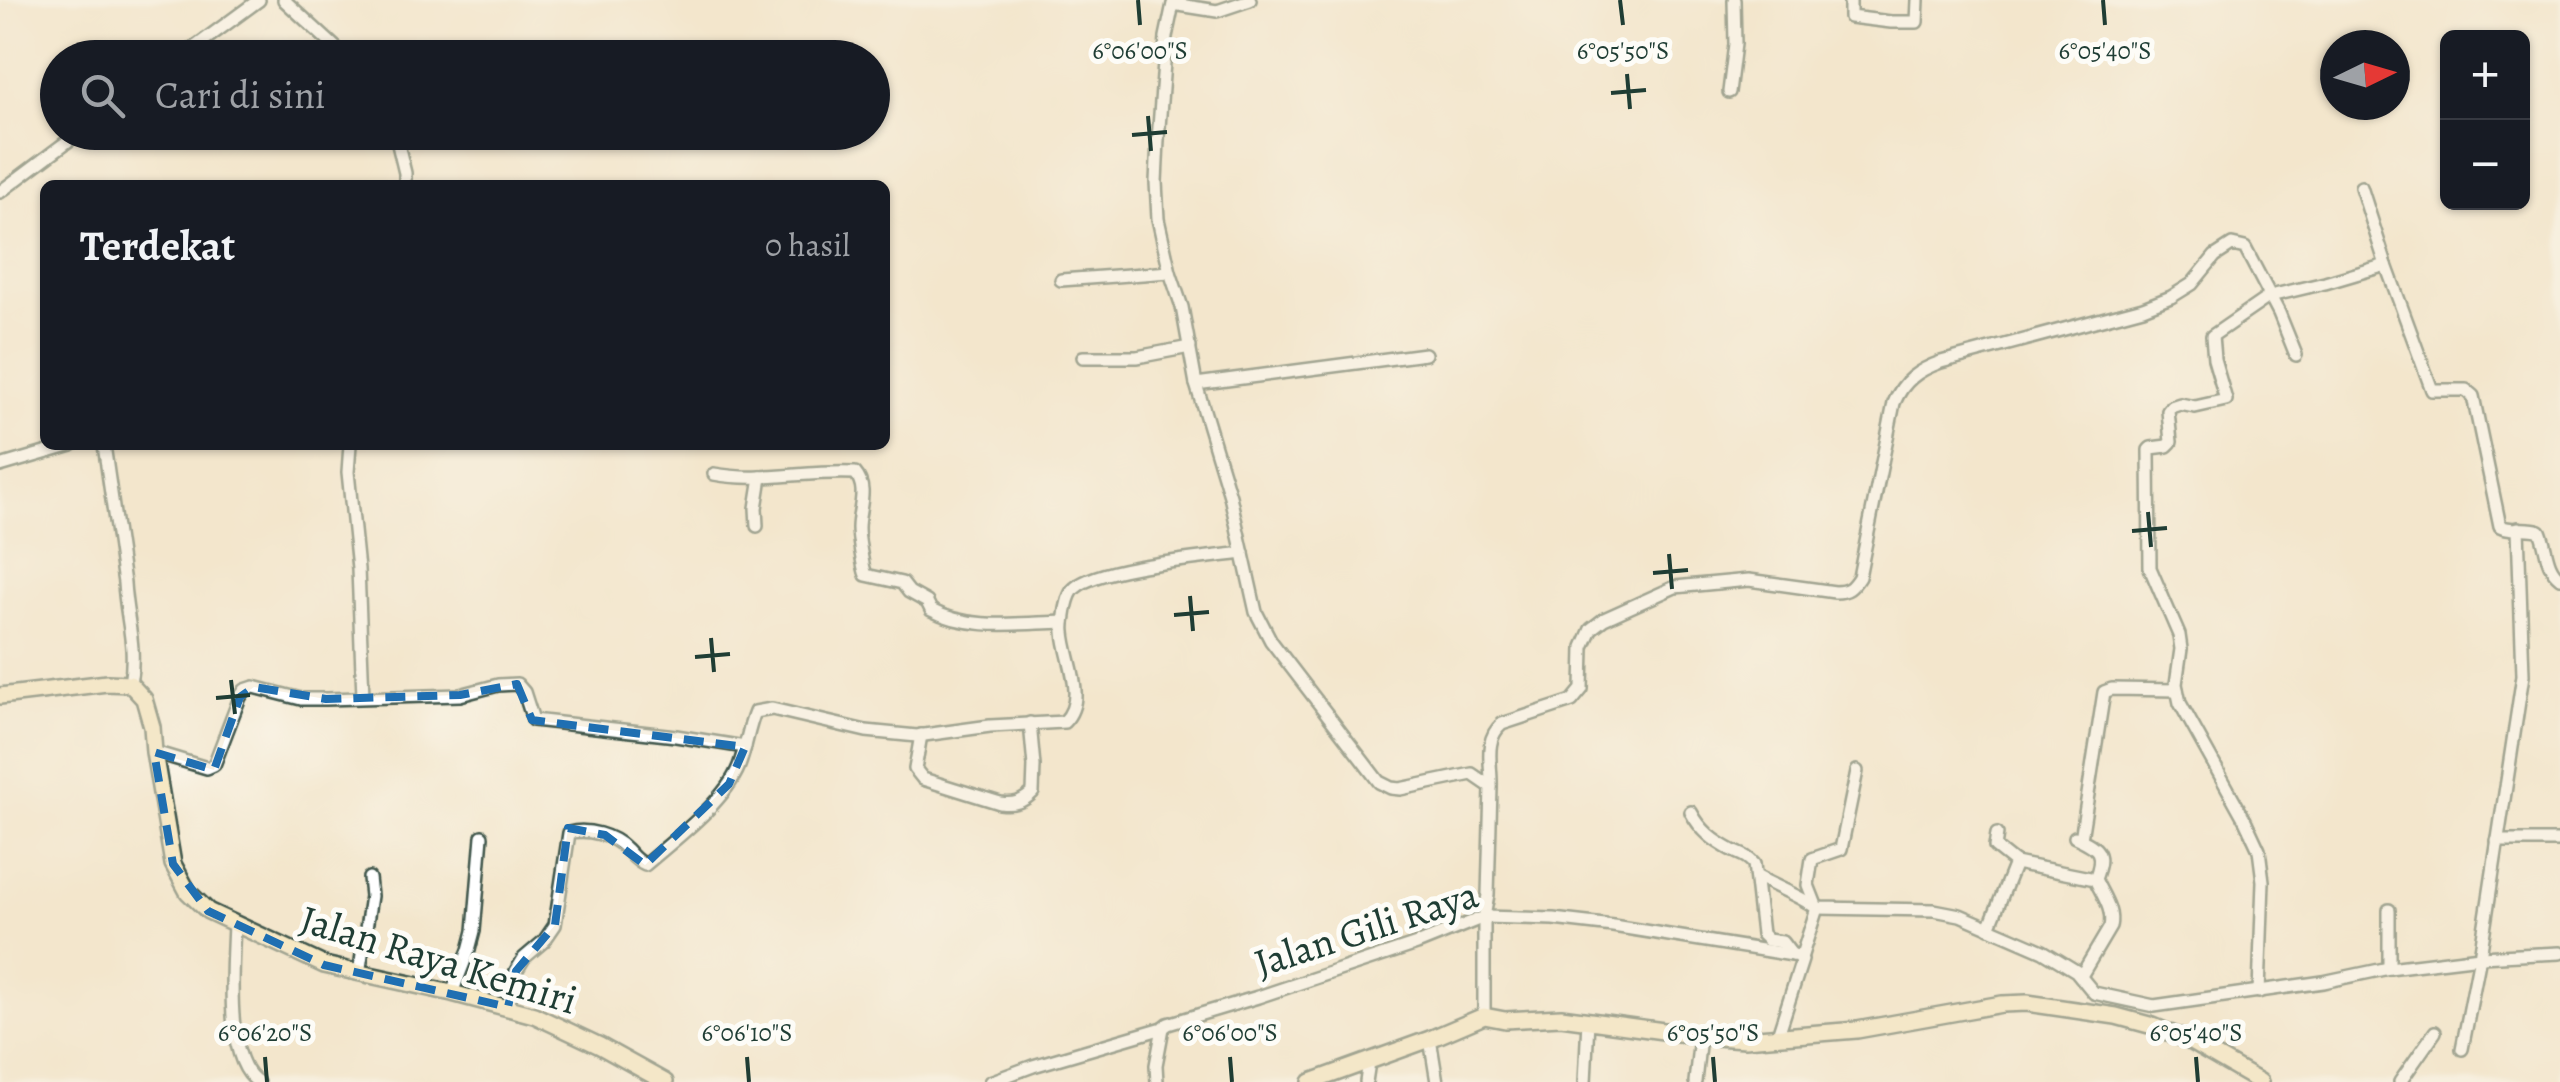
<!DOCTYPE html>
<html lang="id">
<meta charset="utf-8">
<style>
body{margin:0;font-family:Alegreya,serif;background:#242831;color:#f1f3f6}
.controls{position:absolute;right:30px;top:30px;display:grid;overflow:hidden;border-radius:15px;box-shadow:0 2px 8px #0004}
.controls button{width:90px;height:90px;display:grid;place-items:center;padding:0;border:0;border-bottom:2px solid #363941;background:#171b24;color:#f1f3f6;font:50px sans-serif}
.compass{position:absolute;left:2320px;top:30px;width:90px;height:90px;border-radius:50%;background:#171b24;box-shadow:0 2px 8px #0004;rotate:85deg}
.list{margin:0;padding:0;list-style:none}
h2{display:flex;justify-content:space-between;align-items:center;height:130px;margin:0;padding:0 40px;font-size:42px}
h2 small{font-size:32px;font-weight:400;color:#9ea1a6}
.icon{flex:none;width:55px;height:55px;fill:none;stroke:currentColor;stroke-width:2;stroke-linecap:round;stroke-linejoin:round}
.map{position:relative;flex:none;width:2560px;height:1082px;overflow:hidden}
.search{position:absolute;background:#171b24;box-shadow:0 2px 8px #0004;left:40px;top:40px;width:850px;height:110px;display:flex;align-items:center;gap:25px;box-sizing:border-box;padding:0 35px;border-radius:55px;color:#9ea1a6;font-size:38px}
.panel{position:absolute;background:#171b24;box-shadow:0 2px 8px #0004;left:40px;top:180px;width:850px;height:270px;border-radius:15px}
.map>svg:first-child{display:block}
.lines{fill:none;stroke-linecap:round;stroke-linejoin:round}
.street-casing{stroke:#3f564b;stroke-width:16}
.secondary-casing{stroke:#3f564b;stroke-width:20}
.street{stroke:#fff;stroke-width:11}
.secondary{stroke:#f7e8c3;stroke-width:15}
.marked{fill:none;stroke:#1f6fb2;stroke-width:8;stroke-dasharray:20 12;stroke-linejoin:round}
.ticks{fill:none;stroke:#1f3d34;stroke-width:4}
.labels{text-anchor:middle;stroke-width:10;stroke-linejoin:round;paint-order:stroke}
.street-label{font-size:40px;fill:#1f3d34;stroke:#fdfcf7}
.ticks-label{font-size:25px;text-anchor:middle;fill:#1f3d34;stroke:#fdfcf7;stroke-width:10;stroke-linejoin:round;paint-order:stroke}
</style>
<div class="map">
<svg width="2560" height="1082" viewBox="0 0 2560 1082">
<rect width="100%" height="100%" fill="#fdfcf7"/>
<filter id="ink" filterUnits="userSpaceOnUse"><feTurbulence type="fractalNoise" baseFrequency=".01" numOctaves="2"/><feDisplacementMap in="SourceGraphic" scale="20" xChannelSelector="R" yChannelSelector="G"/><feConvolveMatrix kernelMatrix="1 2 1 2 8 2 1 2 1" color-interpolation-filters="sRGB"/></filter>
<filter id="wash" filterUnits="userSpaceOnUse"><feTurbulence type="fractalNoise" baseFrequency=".0048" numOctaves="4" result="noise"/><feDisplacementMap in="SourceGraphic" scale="40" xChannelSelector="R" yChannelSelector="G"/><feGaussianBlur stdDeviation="2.25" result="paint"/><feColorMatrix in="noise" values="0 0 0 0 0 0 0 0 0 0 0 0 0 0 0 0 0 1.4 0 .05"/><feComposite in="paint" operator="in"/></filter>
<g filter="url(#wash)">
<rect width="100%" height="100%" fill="#f3e6cc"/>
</g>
<g filter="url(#ink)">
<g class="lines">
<defs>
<g id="street">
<path d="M284 0 347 58"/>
<path d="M1250 0 1217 11 1173 4 1166 37 1158 140 1156 182 1158 219 1170 272 1182 307 1196 384 1230 496 1256 612 1271 641 1379 782 1391 788 1400 789 1472 774 1491 787 1488 895 1484 917V1016"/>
<path d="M1850 0V17L1891 22H1917L1918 0"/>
<path d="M180 58 259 0"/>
<path d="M1729 92 1735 44 1734 0"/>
<path d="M395 132 405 173V185"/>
<path d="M2361 187 2386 265"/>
<path d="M0 192 80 132"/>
<path d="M1061 280 1170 272"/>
<path d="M1083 357H1137L1190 347"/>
<path d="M1196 384 1425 354"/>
<path d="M104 445 124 583C126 620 137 645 130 684"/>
<path d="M350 445 348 472 358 569 363 697"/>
<path d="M0 466 72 445"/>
<path d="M714 474C761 483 808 470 855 473 869 489 858 509 858 528 858 537 863 568 866 575L902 583 909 592 927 602 931 610C970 631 1021 623 1064 622"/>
<path d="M757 526 756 508 761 477"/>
<path d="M921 735 915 769 923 779 1000 803C1014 805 1023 802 1033 792L1034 766 1030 723"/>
<path d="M154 752 207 768 214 765 240 697 245 690 254 687 301 699H326L460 695 498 685 517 684 524 692 533 720 676 736 745 747"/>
<path d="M1491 787C1492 765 1483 740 1502 724L1572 701 1582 689 1583 647 1591 629 1604 619 1675 587 1749 580 1835 592C1848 592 1852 588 1859 577L1894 403C1903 381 1918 370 1941 362L2143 308 2171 297 2192 284 2215 256 2232 245 2245 248 2279 313 2296 355"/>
<path d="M1691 812C1701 831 1714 841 1733 851 1742 855 1747 856 1754 864L1762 934 1768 940 1782 942 1792 955"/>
<path d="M2075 837C2100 848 2105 853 2095 879 2102 895 2114 909 2110 927L2081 976"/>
<path d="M2081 839 2104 692 2112 689 2177 690"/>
<path d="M2497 841H2560"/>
<path d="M2015 863 2095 879"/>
<path d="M1756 876C1776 887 1798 895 1817 908L1934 910 1960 915 2043 951 2076 971 2094 993 2154 1006 2323 982 2389 968 2480 957 2560 953"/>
<path d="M234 923C233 961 223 1060 258 1082"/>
<path d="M1989 928 2015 863 1995 847 1997 834"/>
<path d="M1801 958 1817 908 1808 885 1812 859 1841 849 1857 771"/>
<path d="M2389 968V910"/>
<path d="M359 974 371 896 369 878"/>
<path d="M2259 992 2263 881 2259 850 2245 820 2180 703 2176 684 2181 649 2179 635 2150 568 2149 450 2151 448 2167 446 2171 442 2168 411 2171 407 2180 404 2195 407 2226 400 2214 359 2212 336 2270 296 2325 283 2386 265 2432 390H2466L2473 396 2500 526C2512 532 2527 526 2540 531 2547 547 2545 567 2560 578"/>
<path d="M452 993 469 950 474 931 482 836"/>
<path d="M508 1007 516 971 524 958 544 941 555 925 569 833C587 828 613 835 626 849 633 856 636 861 645 865 675 839 724 803 739 766 746 748 748 729 755 712L772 709 866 731 917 736 990 726 1064 722C1088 698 1066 661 1064 632 1063 624 1065 617 1066 609 1068 601 1069 593 1075 588 1100 566 1207 558 1243 553"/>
<path d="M1430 1039 1437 1082"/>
<path d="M2462 1049 2480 957 2523 675 2518 528"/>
<path d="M990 1082 1033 1066 1163 1028"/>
<path d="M1157 1082 1156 1065 1163 1028 1168 1024 1258 997 1417 944 1484 917 1553 919 1613 926 1799 956 1802 960 1777 1038"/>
<path d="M1366 1082 1369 1062"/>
<path d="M1585 1082 1588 1020"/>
<path d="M1695 1082 1700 1036"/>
<path d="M2400 1082 2435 1032"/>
</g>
<g id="secondary">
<path d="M0 696 107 683 130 684 144 699 152 727 154 752 173 864 188 892 208 911 324 965 452 993 534 1015 600 1046 665 1082"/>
<path d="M1311 1082 1430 1039 1484 1016 1505 1020 1561 1017 1700 1036 1745 1039 1857 1030 2002 1004 2027 1003 2116 1016 2153 1026 2189 1041 2260 1082"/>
</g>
</defs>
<use href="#street" class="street-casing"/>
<use href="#secondary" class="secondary-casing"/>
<use href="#street" class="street"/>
<use href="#secondary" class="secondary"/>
</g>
</g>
<path d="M0 0H2560V1082H0ZM517 684 532 720 745 747 729 784 645 865 605 835 568 828 555 925 516 971 508 1007 324 965 208 911 173 864 154 752 214 770 240 697 254 687 326 699 460 695Z" fill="#f3e6cc" fill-opacity=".55" fill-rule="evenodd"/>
<path class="marked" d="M517 684 532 720 745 747 729 784 645 865 605 835 568 828 555 925 516 971 508 1007 324 965 208 911 173 864 154 752 214 770 240 697 254 687 326 699 460 695Z"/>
<path class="ticks" d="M1138 0 1140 25M1620 0 1623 25M2103 0 2105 25M1627 74 1630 109M1611 93 1646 90M1148 116 1151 151M1132 135 1167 132M2148 512 2151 547M2132 531 2167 528M1669 554 1672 589M1653 573 1688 570M1190 596 1193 631M1174 615 1209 612M711 638 714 672M695 657 730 654M231 680 235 714M216 698 250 695M265 1057 267 1082M747 1057 749 1082M1230 1057 1232 1082M1713 1057 1715 1082M2196 1057 2198 1082"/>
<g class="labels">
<g class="street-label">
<text transform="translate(1366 928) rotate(-18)" y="14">Jalan Gili Raya</text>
<text transform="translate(439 959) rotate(17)" y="14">Jalan Raya Kemiri</text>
</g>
</g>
<g class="ticks-label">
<text x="1140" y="59">6°06'00"S</text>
<text x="1623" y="59">6°05'50"S</text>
<text x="2105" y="59">6°05'40"S</text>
<text x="265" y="1041">6°06'20"S</text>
<text x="747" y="1041">6°06'10"S</text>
<text x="1230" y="1041">6°06'00"S</text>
<text x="1713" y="1041">6°05'50"S</text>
<text x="2196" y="1041">6°05'40"S</text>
</g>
</svg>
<div class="controls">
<button>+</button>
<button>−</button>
</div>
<svg class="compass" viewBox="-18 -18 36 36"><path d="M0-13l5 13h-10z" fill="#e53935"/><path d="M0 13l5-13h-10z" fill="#9ea1a6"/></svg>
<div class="search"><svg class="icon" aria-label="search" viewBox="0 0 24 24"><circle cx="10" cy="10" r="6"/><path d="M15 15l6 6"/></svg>Cari di sini</div>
<section class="panel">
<h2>Terdekat<small>0 hasil</small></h2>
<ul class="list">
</ul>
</section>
</div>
